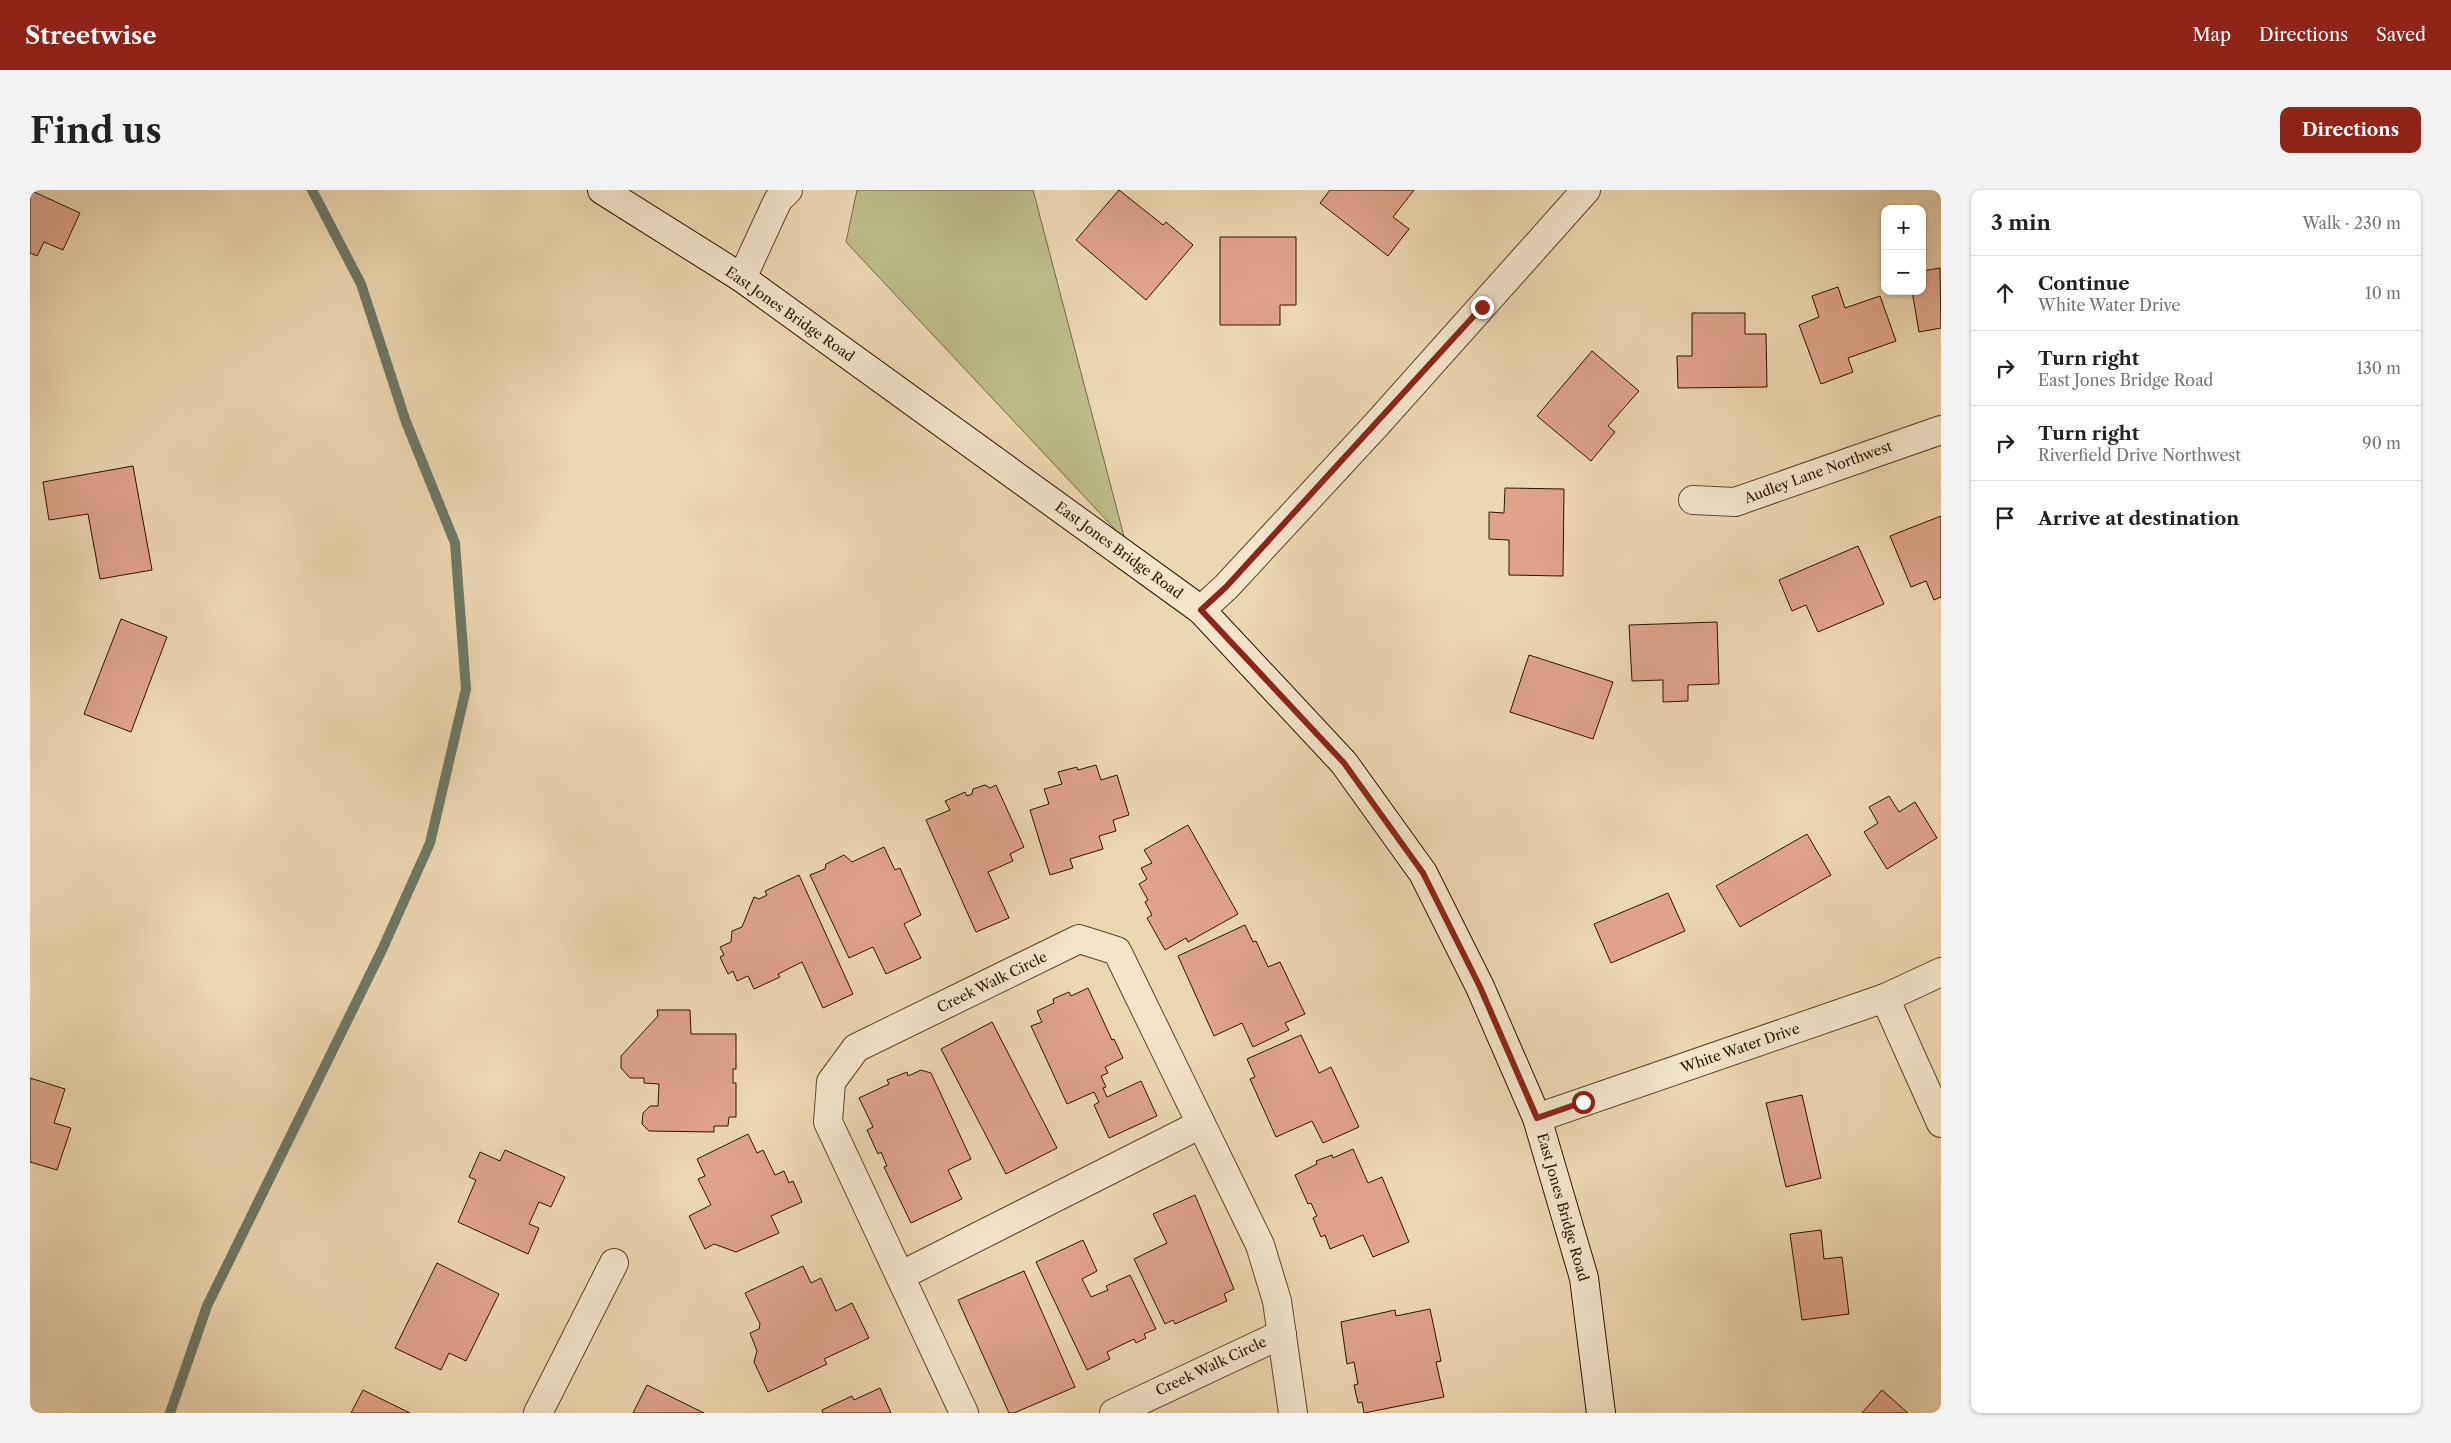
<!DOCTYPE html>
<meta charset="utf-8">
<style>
body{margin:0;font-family:"Libre Caslon Text",serif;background:#f2f2f2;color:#222}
.controls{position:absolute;right:15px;top:15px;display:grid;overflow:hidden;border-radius:10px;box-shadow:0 1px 4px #0004}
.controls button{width:45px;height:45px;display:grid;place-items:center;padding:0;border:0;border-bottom:1px solid #e0e0e0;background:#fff;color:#222;font:25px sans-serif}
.stop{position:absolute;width:15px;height:15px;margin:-11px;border:4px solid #8f2418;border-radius:50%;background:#fff}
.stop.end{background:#8f2418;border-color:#fff;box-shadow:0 1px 5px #0008}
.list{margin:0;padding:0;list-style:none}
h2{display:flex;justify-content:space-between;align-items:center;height:65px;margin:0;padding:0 20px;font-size:21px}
h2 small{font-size:16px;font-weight:400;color:#767676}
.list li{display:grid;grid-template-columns:32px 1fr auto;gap:15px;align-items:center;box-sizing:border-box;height:75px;padding:0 20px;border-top:1px solid #e0e0e0}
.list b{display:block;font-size:19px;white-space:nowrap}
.list p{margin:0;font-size:16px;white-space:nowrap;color:#767676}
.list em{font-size:16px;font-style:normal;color:#767676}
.icon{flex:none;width:28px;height:28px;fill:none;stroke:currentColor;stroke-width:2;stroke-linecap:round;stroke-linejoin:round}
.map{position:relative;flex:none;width:1911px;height:1223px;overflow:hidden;border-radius:10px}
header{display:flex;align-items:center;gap:30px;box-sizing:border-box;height:70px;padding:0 25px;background:#8f2418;color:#fff}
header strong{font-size:24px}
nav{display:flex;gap:28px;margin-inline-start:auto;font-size:18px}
.intro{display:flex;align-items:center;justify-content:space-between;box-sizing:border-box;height:120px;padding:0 30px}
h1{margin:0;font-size:35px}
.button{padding:12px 22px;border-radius:10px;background:#8f2418;color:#fff;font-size:18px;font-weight:700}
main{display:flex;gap:30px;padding:0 30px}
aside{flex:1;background:#fff;border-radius:10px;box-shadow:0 1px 4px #0004}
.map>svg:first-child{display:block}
.green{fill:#bdbd88;stroke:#746a44}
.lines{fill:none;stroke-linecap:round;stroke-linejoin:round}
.stream{stroke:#6d7867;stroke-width:10}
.building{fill:#dfa38b;stroke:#2c1600}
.street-casing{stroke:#5c462c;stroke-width:30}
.secondary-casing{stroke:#2c1600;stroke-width:30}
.street{stroke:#f2e5cc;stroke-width:28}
.secondary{stroke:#f2e5cc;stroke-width:28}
.route{stroke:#8f2418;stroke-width:6}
.labels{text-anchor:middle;stroke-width:5;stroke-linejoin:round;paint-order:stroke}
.street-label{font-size:14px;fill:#2c1600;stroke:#f2e5cc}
</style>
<header>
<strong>Streetwise</strong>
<nav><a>Map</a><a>Directions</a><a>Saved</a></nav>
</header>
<div class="intro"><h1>Find us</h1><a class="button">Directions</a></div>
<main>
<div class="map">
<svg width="1911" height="1223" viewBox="0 0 1911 1223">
<rect width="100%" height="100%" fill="#ebd7b1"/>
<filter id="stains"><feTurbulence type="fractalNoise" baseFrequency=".004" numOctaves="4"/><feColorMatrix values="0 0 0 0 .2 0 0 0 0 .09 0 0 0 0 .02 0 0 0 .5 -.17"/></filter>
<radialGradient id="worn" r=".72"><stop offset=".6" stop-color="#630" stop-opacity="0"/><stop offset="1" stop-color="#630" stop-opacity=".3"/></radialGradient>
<path class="green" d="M827 0H1003L1095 350 816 52Z"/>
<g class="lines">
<path class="stream" d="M140 1223 177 1116 352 760 400 653 436 499 425 353 376 232 331 94 282 0"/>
</g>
<g class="building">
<path d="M0 0 50 23 33 60 14 52 7 66 0 63Z"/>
<path d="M1089 0 1133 35 1136 32 1163 55 1116 110 1046 50Z"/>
<path d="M1300 0H1384L1363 27 1379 39 1358 66 1290 13Z"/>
<path d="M1190 47H1266V115H1250V135H1190Z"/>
<path d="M1910 78 1911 138 1889 142 1882 101H1892V81Z"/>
<path d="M1808 97 1815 118 1850 106 1866 151 1818 168 1823 182 1791 194 1769 135 1789 127 1782 106Z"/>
<path d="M1662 123H1715V144H1736L1737 197 1648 198 1647 166H1662Z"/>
<path d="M1562 161 1609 201 1578 236 1585 242 1561 271 1507 226Z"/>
<path d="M103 276 122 380 70 389 58 324 19 330 13 292Z"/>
<path d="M1475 298 1534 299 1533 386 1479 385V350L1459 349V322L1474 323Z"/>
<path d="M1911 326V407L1904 410 1896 391 1881 397 1860 346Z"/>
<path d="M1828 356 1854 414 1788 442 1776 415 1762 421 1749 390Z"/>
<path d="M91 429 137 447 101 542 54 524Z"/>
<path d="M1687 432 1689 494 1658 495V511L1633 512V490L1602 491 1599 435Z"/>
<path d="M1499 465 1583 492 1563 549 1480 522Z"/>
<path d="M1066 575 1071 590 1087 585 1099 625 1083 630 1086 641 1069 646 1073 659 1040 669 1043 678 1020 685 1000 620 1019 614 1014 599 1032 594 1028 582 1047 577 1048 580Z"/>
<path d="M955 595 960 598 966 595 994 657 980 664 983 671 958 682 979 728 946 742 896 630 920 620 915 611 935 602 937 606 942 604 943 599Z"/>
<path d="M1859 606 1869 622 1885 612 1907 648 1857 679 1834 642 1848 633 1839 617Z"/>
<path d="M1158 635 1208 724 1158 752 1156 748 1135 760 1117 728 1122 725 1115 712 1118 710 1109 694 1117 689 1111 678 1122 673 1114 660Z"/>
<path d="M1777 644 1801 685 1710 737 1686 696Z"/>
<path d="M854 657 865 680 870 678 891 725 874 734 891 768 856 784 843 757 819 768 780 685 795 679 796 674 814 665 822 672Z"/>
<path d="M769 685 823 804 793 818 772 772 748 784 750 787 724 799 718 786 707 791 703 781 698 784 690 767 694 765 690 757 701 752 702 741 712 737 724 707 729 709 737 705 735 701Z"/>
<path d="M1638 703 1655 741 1581 773 1564 734Z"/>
<path d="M1215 735 1223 752 1226 751 1238 777 1250 772 1275 824 1255 833 1259 840 1223 857 1212 833 1184 846 1148 766Z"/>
<path d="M1058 798 1082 850 1084 849 1093 868 1075 877 1078 883 1071 886 1076 897 1073 898 1077 907 1111 891 1127 926 1079 948 1064 915 1069 912 1064 902 1037 914 1001 836 1012 832 1007 821 1024 813 1023 809 1039 802 1041 806Z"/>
<path d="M627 820H660L661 844H706V879H703V893H706V927H699L698 936H684V942L619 941 612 934 613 923 620 916H628L629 894 614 893V888H600L591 878V866L628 826Z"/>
<path d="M962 832 1027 958 976 984 911 859Z"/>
<path d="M1271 845 1289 883 1301 877 1329 937 1293 953 1282 931 1246 947 1220 889 1225 887 1217 869Z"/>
<path d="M891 880 901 883 941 969 918 980 932 1009 881 1033 854 977 857 976 851 962 848 964 837 940 843 937 829 908 859 894 857 890 877 882 878 886Z"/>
<path d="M0 888 35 899 24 933 41 938 27 980 0 972Z"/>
<path d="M1772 905 1791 988 1756 997 1736 913Z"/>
<path d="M718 944 727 963 733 960 745 985 754 981 759 993 763 991 772 1012 741 1026 749 1043 706 1062 684 1054 675 1059 659 1026 681 1015 668 989 675 986 667 969Z"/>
<path d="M1323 959 1338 993 1352 987 1379 1052 1343 1067 1333 1045 1300 1059 1295 1045 1291 1047 1283 1028 1287 1026 1281 1013 1278 1014 1265 985 1287 974 1286 971 1302 965 1303 968Z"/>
<path d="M475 960 535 987 521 1017 509 1012 499 1034 509 1038 498 1064 428 1032 446 990 439 987 450 962 470 971Z"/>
<path d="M1165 1005 1204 1099 1194 1104 1197 1111 1145 1134 1143 1130 1135 1134 1104 1069 1137 1053 1123 1024Z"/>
<path d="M1791 1040 1794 1069 1812 1067 1819 1124 1772 1130 1760 1044Z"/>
<path d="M1053 1050 1067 1081 1052 1089 1061 1107 1078 1100 1076 1096 1100 1085 1126 1139 1114 1144 1116 1148 1106 1153 1104 1149 1077 1162 1080 1169 1057 1180 1006 1072Z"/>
<path d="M407 1073 469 1104 436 1171 419 1163 411 1180 365 1158Z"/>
<path d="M773 1076 781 1093 791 1088 806 1121 822 1113 839 1148 794 1169 797 1174 738 1202 724 1172 727 1161 720 1143 729 1139 730 1134 715 1103Z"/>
<path d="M994 1081 1045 1197 984 1223H979L928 1110Z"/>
<path d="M1400 1119 1411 1171 1406 1172 1414 1207 1334 1223 1332 1212 1328 1213 1324 1195 1328 1194 1324 1172 1317 1174 1311 1132 1365 1120 1366 1126Z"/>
<path d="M617 1195 674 1223H603Z"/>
<path d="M850 1198 861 1223H793L792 1220 822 1206 824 1210Z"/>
<path d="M333 1200 380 1223H321Z"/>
<path d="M1852 1200 1878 1223H1832Z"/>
</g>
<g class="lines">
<defs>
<g id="street">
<path d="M712 88 748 10 758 0"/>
<path d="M1663 310 1705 312 1911 240"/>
<path d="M1171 420 1196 397 1347 234 1556 0"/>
<path d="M1855 808 1911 933"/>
<path d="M1507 928 1855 808 1911 782"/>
<path d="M870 1086 1171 934"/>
<path d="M508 1223 584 1073"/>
<path d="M934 1223 798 932 801 892 826 858 1049 749 1087 761 1230 1055 1247 1111 1263 1223"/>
<path d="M1084 1223 1252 1144"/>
</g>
<path id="secondary" d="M572 0 712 88 1171 420 1314 573 1393 683 1450 797 1507 928 1554 1088 1571 1223"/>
</defs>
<use href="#street" class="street-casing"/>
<use href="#secondary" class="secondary-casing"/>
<use href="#street" class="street"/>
<use href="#secondary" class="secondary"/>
</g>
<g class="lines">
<path class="route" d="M1452 117 1196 397 1171 420 1314 573 1393 683 1450 797 1507 928 1553 912"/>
</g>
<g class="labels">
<g class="street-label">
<text transform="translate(760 124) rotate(35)" y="5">East Jones Bridge Road</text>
<text transform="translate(1788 282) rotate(-20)" y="5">Audley Lane Northwest</text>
<text transform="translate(1089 360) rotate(36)" y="5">East Jones Bridge Road</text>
<text transform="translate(962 792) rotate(-26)" y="5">Creek Walk Circle</text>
<text transform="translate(1710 858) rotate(-19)" y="5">White Water Drive</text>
<text transform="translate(1533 1017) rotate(74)" y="5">East Jones Bridge Road</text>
<text transform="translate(1181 1176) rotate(-25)" y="5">Creek Walk Circle</text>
</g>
</g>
<rect width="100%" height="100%" filter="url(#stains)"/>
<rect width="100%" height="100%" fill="url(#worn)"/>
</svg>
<div class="controls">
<button>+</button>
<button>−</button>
</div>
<div class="stop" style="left:1553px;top:912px"></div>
<div class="stop end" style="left:1452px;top:117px"></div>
</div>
<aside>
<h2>3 min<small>Walk · 230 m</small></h2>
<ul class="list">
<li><svg class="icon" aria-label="ahead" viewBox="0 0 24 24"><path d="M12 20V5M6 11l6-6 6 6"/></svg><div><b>Continue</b><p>White Water Drive</p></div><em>10 m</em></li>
<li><svg class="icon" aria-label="right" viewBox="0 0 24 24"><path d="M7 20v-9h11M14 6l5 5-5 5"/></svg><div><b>Turn right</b><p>East Jones Bridge Road</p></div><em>130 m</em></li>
<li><svg class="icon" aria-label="right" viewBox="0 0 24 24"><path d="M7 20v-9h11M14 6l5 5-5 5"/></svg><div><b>Turn right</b><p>Riverfield Drive Northwest</p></div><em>90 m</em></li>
<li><svg class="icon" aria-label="arrive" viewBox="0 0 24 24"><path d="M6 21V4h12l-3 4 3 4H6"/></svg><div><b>Arrive at destination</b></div></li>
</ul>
</aside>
</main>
